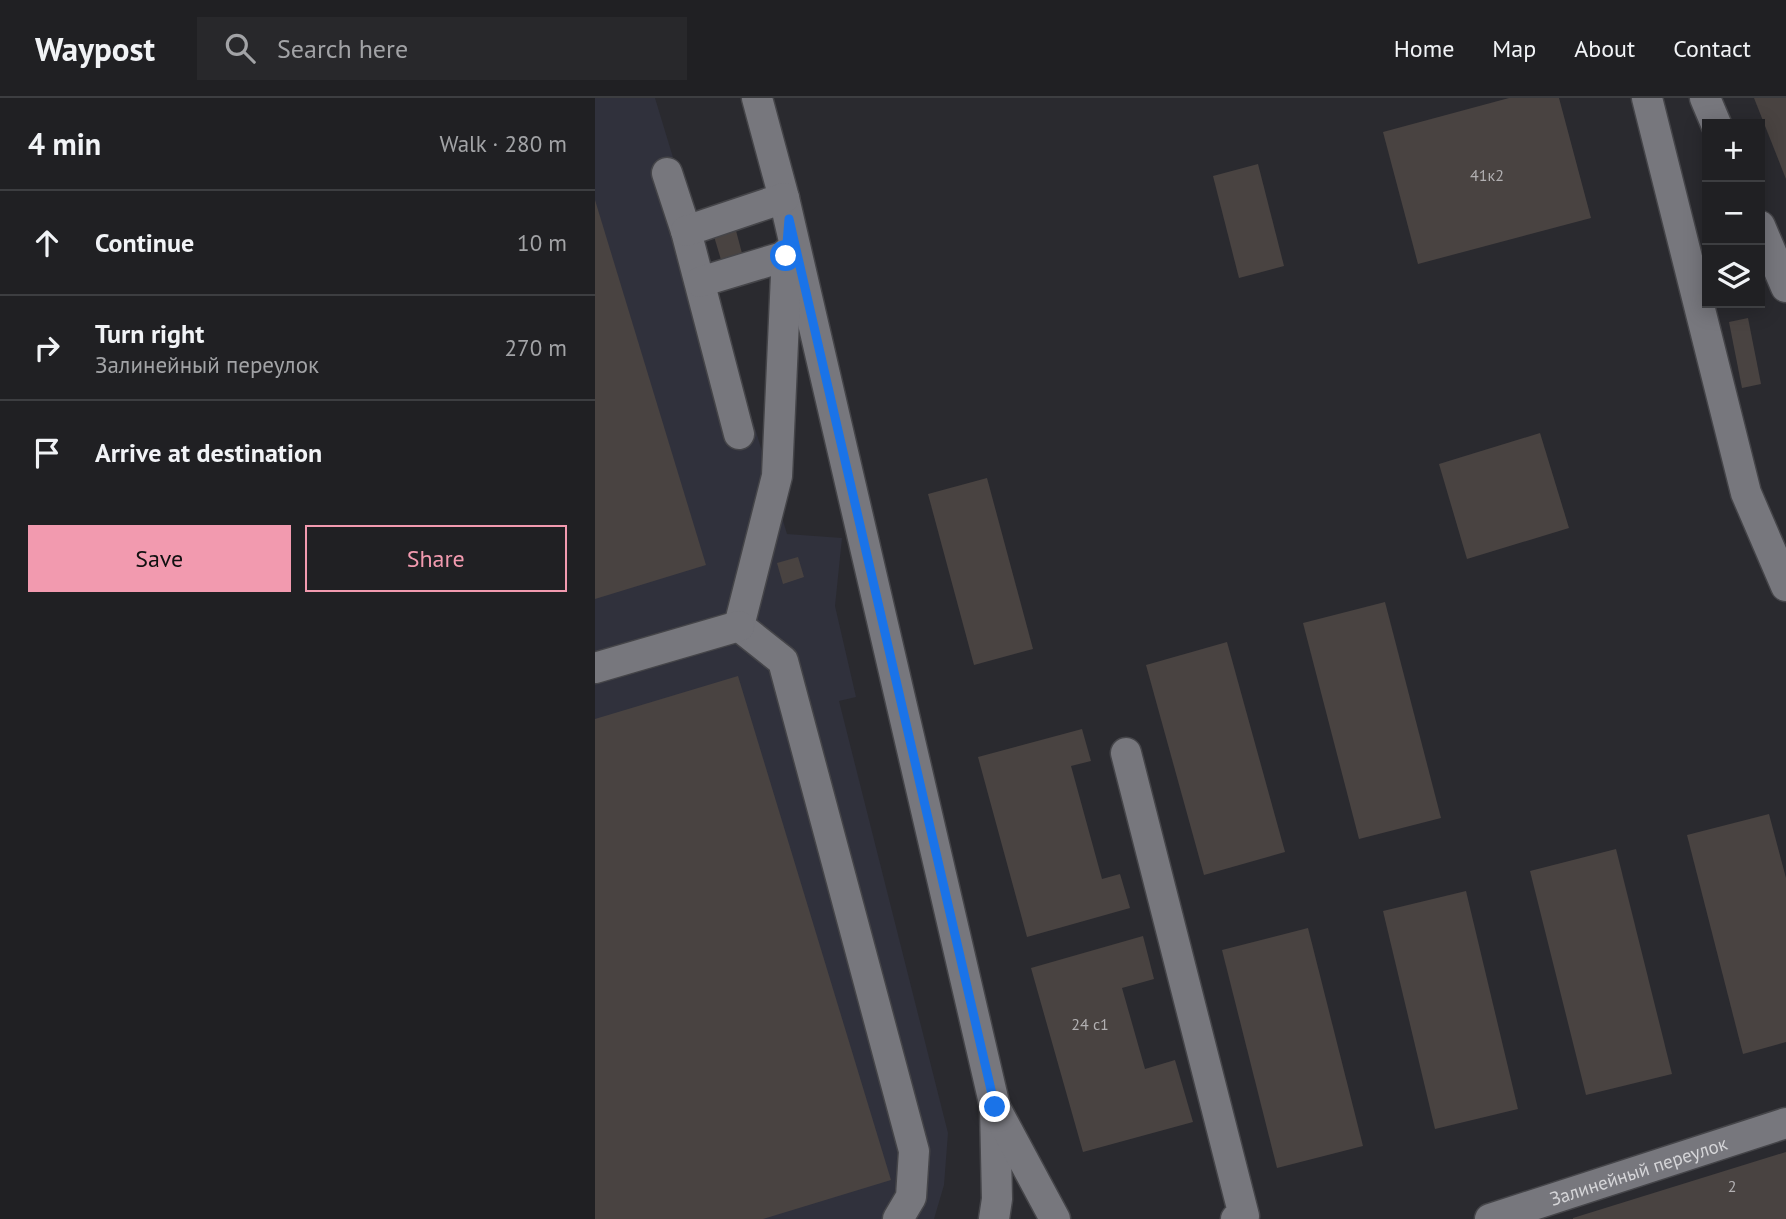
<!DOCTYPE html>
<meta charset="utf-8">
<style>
body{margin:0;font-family:"PT Sans",sans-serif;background:#28282b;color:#f1f3f6}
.controls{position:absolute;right:21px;top:21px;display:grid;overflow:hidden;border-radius:0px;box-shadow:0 4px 18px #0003}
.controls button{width:63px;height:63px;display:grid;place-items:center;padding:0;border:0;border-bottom:2px solid #3d3e41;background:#202023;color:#f1f3f6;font:35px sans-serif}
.stop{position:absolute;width:21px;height:21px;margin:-16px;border:5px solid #1a73e8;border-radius:50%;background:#fff}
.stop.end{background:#1a73e8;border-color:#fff;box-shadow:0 2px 7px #0008}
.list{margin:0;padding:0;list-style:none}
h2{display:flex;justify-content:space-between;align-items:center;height:91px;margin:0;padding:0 28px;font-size:30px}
h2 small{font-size:23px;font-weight:400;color:#a2a3a6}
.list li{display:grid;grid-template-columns:46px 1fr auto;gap:21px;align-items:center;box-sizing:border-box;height:105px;padding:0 28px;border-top:2px solid #3d3e41}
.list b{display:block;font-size:26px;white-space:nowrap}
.list p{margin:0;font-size:23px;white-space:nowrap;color:#a2a3a6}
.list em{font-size:23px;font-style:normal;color:#a2a3a6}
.actions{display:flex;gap:14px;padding:21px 28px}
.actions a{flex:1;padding:16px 0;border:2px solid #f29aaf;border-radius:0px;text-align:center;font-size:24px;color:#f29aaf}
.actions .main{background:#f29aaf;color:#111}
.icon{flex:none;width:38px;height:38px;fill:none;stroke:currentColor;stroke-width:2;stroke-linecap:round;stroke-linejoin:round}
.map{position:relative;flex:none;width:1191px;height:1121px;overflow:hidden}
header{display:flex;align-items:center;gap:42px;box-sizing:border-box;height:98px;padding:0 35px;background:#202023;border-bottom:2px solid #3d3e41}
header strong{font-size:33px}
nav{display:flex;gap:38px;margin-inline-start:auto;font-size:24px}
.search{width:490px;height:63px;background:#28282b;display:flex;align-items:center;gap:18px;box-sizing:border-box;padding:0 24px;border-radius:0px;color:#a2a3a6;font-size:26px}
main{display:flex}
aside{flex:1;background:#202023}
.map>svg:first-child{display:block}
.built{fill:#30313c}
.building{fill:#494341}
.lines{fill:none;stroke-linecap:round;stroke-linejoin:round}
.minor-casing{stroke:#454549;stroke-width:33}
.minor{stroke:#77777d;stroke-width:30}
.route{stroke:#1a73e8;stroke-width:9}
.labels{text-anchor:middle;stroke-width:7;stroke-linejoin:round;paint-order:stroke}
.number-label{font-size:16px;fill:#b2b0b2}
.street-label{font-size:19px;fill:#d5d5d8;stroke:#121315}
</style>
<header>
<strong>Waypost</strong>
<div class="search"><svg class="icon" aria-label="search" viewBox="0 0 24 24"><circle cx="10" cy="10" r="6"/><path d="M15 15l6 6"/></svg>Search here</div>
<nav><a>Home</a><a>Map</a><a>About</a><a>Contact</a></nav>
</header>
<main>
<aside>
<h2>4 min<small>Walk · 280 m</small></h2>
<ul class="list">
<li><svg class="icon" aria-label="ahead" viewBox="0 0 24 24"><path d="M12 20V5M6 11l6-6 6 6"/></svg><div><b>Continue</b></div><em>10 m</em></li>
<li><svg class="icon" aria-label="right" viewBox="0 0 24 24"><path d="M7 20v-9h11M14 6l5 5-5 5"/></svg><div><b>Turn right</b><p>Залинейный переулок</p></div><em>270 m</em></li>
<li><svg class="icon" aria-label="arrive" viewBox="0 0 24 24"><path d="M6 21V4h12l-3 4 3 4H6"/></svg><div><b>Arrive at destination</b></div></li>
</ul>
<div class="actions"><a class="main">Save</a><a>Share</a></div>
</aside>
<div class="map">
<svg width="1191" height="1121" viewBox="0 0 1191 1121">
<rect width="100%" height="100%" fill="#2a2a2f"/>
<path class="built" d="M0 0H60L192 436 247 440 240 508 261 599 244 603 353 1035 349 1087 339 1121H0Z"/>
<g class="building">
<path d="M914 0H964L996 120 823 166 788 34Z"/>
<path d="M1159 0H1191V81Z"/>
<path d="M663 66 689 168 644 180 618 78Z"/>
<path d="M0 102 111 467 0 501Z"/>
<path d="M140 129 148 159 127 165 118 135Z"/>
<path d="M1153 220 1166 286 1147 290 1134 224Z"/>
<path d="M945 335 974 430 872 461 844 366Z"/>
<path d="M392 380 438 551 379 567 333 396Z"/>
<path d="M203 459 209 479 188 486 182 465Z"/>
<path d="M790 504 846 720 764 741 708 525Z"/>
<path d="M632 544 690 754 609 777 551 567Z"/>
<path d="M143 578 296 1082 168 1121H0V621Z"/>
<path d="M487 631 496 663 476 668 507 781 525 776 535 810 432 839 383 659Z"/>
<path d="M1174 716 1191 780V944L1148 956 1092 737Z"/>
<path d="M1021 751 1077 976 991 997 935 773Z"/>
<path d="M871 793 923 1011 840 1031 788 813Z"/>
<path d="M713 830 768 1048 682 1070 627 852Z"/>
<path d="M548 838 559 881 527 890 550 971 580 962 598 1024 488 1054 436 870Z"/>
<path d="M1191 1054V1121H978V1120Z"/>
</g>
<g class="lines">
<defs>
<g id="minor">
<path d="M162 0 189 100 400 1009 402 1101 399 1121"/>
<path d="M1052 0 1151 395 1191 488"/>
<path d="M1110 0 1121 26"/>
<path d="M72 75 91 133 144 336"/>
<path d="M1165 128 1191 189"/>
<path d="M91 133 189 100"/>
<path d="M105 184 191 158"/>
<path d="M144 528 188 563 319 1053 316 1099 303 1121"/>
<path d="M144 528 182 378 192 155"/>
<path d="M0 570 144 528"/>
<path d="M531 655 649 1118 641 1121"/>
<path d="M402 1013 460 1121"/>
<path id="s1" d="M895 1121 1191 1025"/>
</g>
</defs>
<use href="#minor" class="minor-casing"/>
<use href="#minor" class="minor"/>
</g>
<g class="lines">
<path class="route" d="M191 158 194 121 400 1009"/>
</g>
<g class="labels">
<g class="number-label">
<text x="892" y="83">41к2</text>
<text x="495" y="932">24 с1</text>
<text x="1137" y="1094">2</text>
</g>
<g class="street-label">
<text dy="7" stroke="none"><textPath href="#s1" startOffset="156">Залинейный переулок</textPath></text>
</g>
</g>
</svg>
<div class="controls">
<button>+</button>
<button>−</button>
<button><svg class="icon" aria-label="layers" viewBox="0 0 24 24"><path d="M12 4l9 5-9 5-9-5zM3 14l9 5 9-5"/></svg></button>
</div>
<div class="stop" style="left:191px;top:158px"></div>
<div class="stop end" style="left:400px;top:1009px"></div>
</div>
</main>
